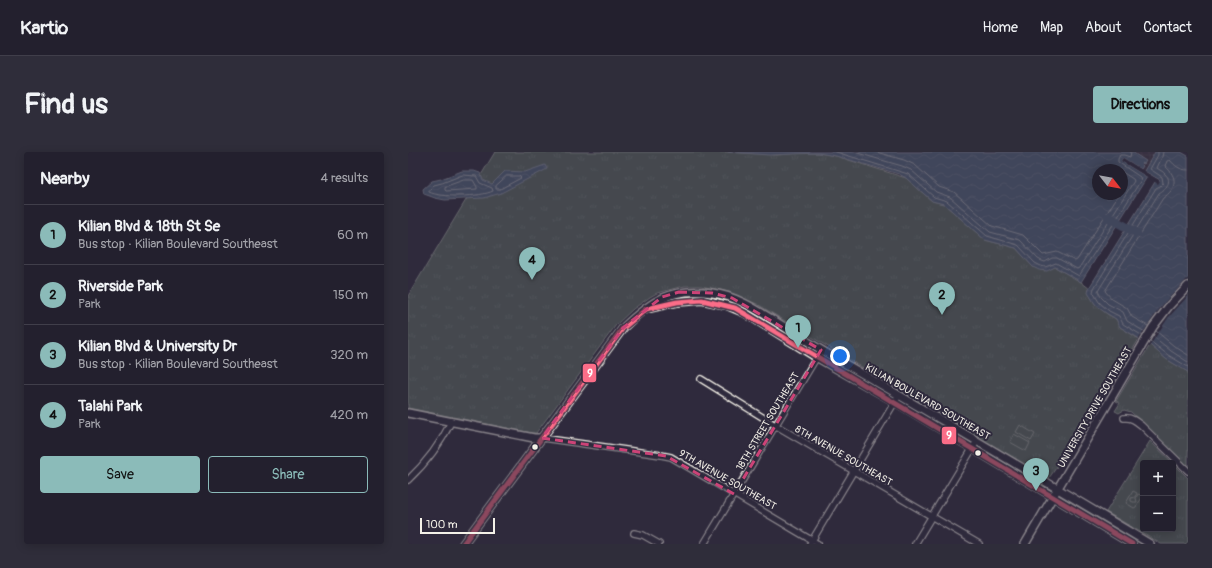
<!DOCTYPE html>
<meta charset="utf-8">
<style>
body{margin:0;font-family:Pangolin,sans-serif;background:#2f2d3a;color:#f1f3f6}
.controls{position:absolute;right:12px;bottom:12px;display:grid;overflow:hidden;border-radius:4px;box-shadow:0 2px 10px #0003}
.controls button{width:36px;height:36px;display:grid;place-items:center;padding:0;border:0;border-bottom:1px solid #403e4a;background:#23202e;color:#f1f3f6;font:20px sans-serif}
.compass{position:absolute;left:684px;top:12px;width:36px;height:36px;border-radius:50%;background:#23202e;box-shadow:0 2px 10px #0003;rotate:121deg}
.scale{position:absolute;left:12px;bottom:10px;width:75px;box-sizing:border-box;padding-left:4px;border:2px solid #f4f1e8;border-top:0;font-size:11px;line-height:14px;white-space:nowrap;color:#f4f1e8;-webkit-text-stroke:3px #2f2a3d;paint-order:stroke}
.you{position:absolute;left:432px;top:204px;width:14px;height:14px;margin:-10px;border:3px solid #fff;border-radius:50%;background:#1a73e8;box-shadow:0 0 0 6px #1a73e833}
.badge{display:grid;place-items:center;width:26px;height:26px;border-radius:50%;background:#8bbbb9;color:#111;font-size:13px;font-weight:700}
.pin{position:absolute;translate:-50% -33px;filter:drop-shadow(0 1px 2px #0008)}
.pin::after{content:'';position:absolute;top:21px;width:14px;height:12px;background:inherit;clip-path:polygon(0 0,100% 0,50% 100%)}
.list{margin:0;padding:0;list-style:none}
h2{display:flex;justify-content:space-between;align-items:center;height:52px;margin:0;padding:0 16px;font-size:17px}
h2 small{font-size:13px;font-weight:400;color:#a3a3aa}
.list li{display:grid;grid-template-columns:26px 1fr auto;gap:12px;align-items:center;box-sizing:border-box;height:60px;padding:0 16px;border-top:1px solid #403e4a}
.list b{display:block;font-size:15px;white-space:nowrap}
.list p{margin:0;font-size:13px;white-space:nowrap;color:#a3a3aa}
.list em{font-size:13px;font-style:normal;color:#a3a3aa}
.actions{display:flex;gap:8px;padding:12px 16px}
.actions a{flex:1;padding:9px 0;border:1px solid #8bbbb9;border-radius:4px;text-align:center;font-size:14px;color:#8bbbb9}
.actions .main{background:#8bbbb9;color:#111}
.map{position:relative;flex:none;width:780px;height:392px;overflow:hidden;border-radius:4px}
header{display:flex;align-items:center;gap:24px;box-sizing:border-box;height:56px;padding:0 20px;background:#23202e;border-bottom:1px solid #403e4a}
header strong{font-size:19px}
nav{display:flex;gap:22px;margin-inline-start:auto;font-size:14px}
.intro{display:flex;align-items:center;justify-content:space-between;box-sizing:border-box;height:96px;padding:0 24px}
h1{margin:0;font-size:28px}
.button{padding:10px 18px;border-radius:4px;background:#8bbbb9;color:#111;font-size:14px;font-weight:700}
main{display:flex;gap:24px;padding:0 24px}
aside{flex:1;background:#23202e;border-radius:4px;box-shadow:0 2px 10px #0003}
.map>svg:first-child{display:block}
.industrial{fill:url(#industrial-grid)}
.grass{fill:url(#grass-dots);stroke:#aab0a6}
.park{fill:url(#park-tufts);stroke:#aab0a6}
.garden{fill:#5f6e65;stroke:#aab0a6}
.water{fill:url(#water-waves);stroke:#959eaa;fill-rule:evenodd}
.pier{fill:#2f2a3d}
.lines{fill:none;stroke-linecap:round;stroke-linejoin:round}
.shore{stroke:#b4babe;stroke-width:1}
.river{stroke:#556780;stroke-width:9}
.minor-casing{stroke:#f4f1e8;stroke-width:8}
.tertiary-casing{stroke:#f4f1e8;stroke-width:10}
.minor{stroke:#2f2a3d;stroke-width:5.5}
.tertiary{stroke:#2f2a3d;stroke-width:7}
.bus-1-casing{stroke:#2f2a3d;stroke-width:8}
.bus-1{stroke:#fb6d88;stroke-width:5}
.marked{fill:none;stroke:#cc4377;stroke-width:3;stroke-dasharray:8 5;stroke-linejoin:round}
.bus-dot{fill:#f4f1e8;stroke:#2f2a3d;stroke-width:1.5}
.labels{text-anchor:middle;stroke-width:4;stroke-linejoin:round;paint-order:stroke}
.street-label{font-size:10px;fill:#f4f1e8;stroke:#2f2a3d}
.line-badge{stroke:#2f2a3d;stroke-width:1.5}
.badge-label{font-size:11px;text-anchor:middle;font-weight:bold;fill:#fff}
</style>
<header>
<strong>Kartio</strong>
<nav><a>Home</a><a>Map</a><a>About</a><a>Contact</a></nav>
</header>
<div class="intro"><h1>Find us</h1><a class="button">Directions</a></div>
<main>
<aside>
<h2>Nearby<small>4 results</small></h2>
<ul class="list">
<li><span class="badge">1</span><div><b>Kilian Blvd &amp; 18th St Se</b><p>Bus stop · Kilian Boulevard Southeast</p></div><em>60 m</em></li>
<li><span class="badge">2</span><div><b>Riverside Park</b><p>Park</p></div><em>150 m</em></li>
<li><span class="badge">3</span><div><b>Kilian Blvd &amp; University Dr</b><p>Bus stop · Kilian Boulevard Southeast</p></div><em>320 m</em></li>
<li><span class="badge">4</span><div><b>Talahi Park</b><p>Park</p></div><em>420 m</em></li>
</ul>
<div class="actions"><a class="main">Save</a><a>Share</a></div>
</aside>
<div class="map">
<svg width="780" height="392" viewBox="0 0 780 392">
<defs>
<pattern id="industrial-grid" width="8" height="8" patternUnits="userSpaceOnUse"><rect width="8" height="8" fill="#423846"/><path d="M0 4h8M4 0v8" fill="none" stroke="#554c58"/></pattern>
<pattern id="grass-dots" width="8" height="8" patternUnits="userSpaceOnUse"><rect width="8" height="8" fill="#5f6e65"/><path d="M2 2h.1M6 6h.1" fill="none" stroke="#77837b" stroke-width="1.8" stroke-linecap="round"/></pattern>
<pattern id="park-tufts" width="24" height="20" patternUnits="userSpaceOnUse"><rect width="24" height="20" fill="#5f6e65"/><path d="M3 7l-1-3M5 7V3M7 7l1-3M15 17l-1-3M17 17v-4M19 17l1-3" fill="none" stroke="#77837b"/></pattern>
<pattern id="water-waves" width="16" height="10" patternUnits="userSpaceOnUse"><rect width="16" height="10" fill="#556780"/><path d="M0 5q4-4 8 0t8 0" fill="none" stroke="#6e7d92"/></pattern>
</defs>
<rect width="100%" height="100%" fill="#2f2a3d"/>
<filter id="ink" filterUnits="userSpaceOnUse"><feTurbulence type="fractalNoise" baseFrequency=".025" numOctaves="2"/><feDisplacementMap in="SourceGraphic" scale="8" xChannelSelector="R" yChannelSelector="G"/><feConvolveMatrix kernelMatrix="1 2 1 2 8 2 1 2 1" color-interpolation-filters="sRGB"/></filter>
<g filter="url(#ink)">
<path class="industrial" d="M724 0H747L736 19 733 17 735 14 733 13 738 9Z"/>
<g class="grass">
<path d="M282 142 313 145 338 155 402 194 401 197 335 159 277 146 276 144Z"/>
<path d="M497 250 559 287V290L495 251Z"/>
<path d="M575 296 637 333 638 336 573 297Z"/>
<path d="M657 346H658L722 383V386L656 348Z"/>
</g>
<g class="park">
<path d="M87 0H320L369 3 393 1H410L428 4 498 26 524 49 536 52 577 88 608 96 625 115 636 119 647 115 673 130 682 137 681 142 688 153 699 162 708 167 712 175 731 187 698 242H696L671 283 641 326 633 323 349 152 321 140 293 134H277L268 136 249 141 242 145 225 157 208 173 128 281H124L0 256V144Z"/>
<path d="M742 193 758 207 780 220V314L723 260 716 258 711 261 707 259 712 251 708 249Z"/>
<path d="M742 289 765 311H735V377H765V311L780 326V392H753L698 360Z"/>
</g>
<g class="garden">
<path d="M612 273 627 282 623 289 608 280Z"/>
<path d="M606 282 622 291 618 299 602 290Z"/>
<path d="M725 339 729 341 727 345 723 346V349L725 350H729L728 346 730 342 735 344 728 355 726 356 718 351Z"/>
</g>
<g class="water">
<path d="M320 0H724L738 9 736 12 734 11 733 12 735 14 733 17 715 6 713 9 739 25 673 130 647 115 639 119 631 118 625 115 608 96 577 88 536 52 524 49 498 26 491 22 428 4 410 1 361 3ZM690 18H714V42H690Z"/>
<path d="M747 0H773L780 4V220L758 207 742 193 712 175 708 167C702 163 695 160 689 154 685 150 683 145 680 141L681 136 747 30 750 31 752 28 736 19Z"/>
<path d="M137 13 139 17 93 41 76 46 37 48 27 46 16 42 15 37 24 29 33 27 54 19H66L72 21 75 28 84 32 97 19 117 20Z"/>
</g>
<g class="pier">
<path d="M715 6 752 29 750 32 745 29 746 28 741 25V26L713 9Z"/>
<path d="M780 126V144L760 166 741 195 730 188 746 164 756 151Z"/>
</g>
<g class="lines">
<g class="shore">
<path d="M428 0 500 22 526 45 539 49 579 84 610 93 627 111 633 114 637 115 648 111 671 124 708 68 733 28 732 25 710 10V7L712 3H716L722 5 723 0"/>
<path d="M446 0 494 14 503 18 528 40 542 45 582 80 612 88 630 107 634 109 637 110 644 106H649L669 117 671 116 726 29 725 27 714 20"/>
<path d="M468 0 496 8 507 13 531 35 546 40 584 74 615 83 635 103 649 100 667 109 669 108 711 42"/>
<path d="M55 23 68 24 72 31 84 36 85 39C73 45 33 46 21 40V38L26 33 34 31Z"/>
<path d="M99 24H111L113 26 92 37H88V34Z"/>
<path d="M56 28H65L69 35V37L38 39 37 38V35Z"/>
<path d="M740 174 724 165 719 156 704 147 697 139 755 46C769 37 770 25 757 14L759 9 762 8C767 14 772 18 780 18"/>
<path d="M748 179 766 194 780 203"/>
<path d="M737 180 719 169 715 160 700 152 693 145 690 139 751 41C758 37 765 29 757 22 755 19 751 18 749 16L754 5 755 0"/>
<path d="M735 184 715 172 711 164 701 159 691 150 685 140 686 136 748 36 752 34 755 31 754 25 742 17 750 3V0"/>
<path d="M745 184 763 199 780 210"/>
<path d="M742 189 760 203 780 215"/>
</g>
<path class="river" d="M700 65 729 81"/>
<defs>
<g id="minor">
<path d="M293 227 367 273 571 392"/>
<path d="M716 266C724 265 729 270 734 274L780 319"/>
<path d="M134 286 253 303 263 305 410 392"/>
<path d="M0 328C17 312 33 291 43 270"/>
<path d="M226 381 235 383 251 392"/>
<path d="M296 392 413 198"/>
<path d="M402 392 491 243"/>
<path d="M507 392 569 289"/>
</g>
<g id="tertiary">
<path d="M243 156 269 150 294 148 318 153 337 161 408 205 487 250 724 392"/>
<path d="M0 261 126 286H134"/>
<path d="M55 392 215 176C244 148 264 135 304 141 327 144 346 156 365 168 383 179 401 191 420 202 528 264 635 328 742 392"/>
<path d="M617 392 745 175 761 154 780 134"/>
</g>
</defs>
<use href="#minor" class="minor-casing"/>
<use href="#tertiary" class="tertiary-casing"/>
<use href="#minor" class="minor"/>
<use href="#tertiary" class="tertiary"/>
<defs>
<path id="bus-1" d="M55 392 215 176 238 157 269 150 294 148 327 156 724 392"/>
</defs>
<use href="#bus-1" class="bus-1-casing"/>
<use href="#bus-1" class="bus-1"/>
</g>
</g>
<path d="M0 0H780V392H0ZM271 140 304 141 324 146 413 198 326 342 258 304 134 286 215 176 254 145Z" fill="#2f2a3d" fill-opacity=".55" fill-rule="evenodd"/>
<path class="marked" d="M271 140 304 141 324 146 413 198 326 342 258 304 134 286 215 176 254 145Z"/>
<g class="bus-dot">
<circle cx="127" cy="295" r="3.5"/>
<circle cx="570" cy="301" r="3.5"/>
</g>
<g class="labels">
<g class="street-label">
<text transform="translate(520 249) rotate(30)" y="4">KILIAN BOULEVARD SOUTHEAST</text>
<text transform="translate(686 255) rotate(-60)" y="4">UNIVERSITY DRIVE SOUTHEAST</text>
<text transform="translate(359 269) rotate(-59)" y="4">18TH STREET SOUTHEAST</text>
<text transform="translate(436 303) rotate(30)" y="4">8TH AVENUE SOUTHEAST</text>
<text transform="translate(320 327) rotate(30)" y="4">9TH AVENUE SOUTHEAST</text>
</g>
</g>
<g class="line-badge">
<rect x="174" y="211" width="15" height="20" rx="4" fill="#fb6d88"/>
<rect x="533" y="274" width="16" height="19" rx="4" fill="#fb6d88"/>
</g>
<g class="badge-label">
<text x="182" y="225">9</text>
<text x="541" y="287">9</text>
</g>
</svg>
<div class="controls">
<button>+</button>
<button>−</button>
</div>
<svg class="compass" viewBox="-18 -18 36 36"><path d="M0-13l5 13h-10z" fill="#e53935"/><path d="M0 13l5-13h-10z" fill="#a3a3aa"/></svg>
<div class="scale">100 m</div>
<div class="you"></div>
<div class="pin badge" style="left:390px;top:196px">1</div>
<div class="pin badge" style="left:534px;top:163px">2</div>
<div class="pin badge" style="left:628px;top:339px">3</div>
<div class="pin badge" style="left:124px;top:128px">4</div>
</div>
</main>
